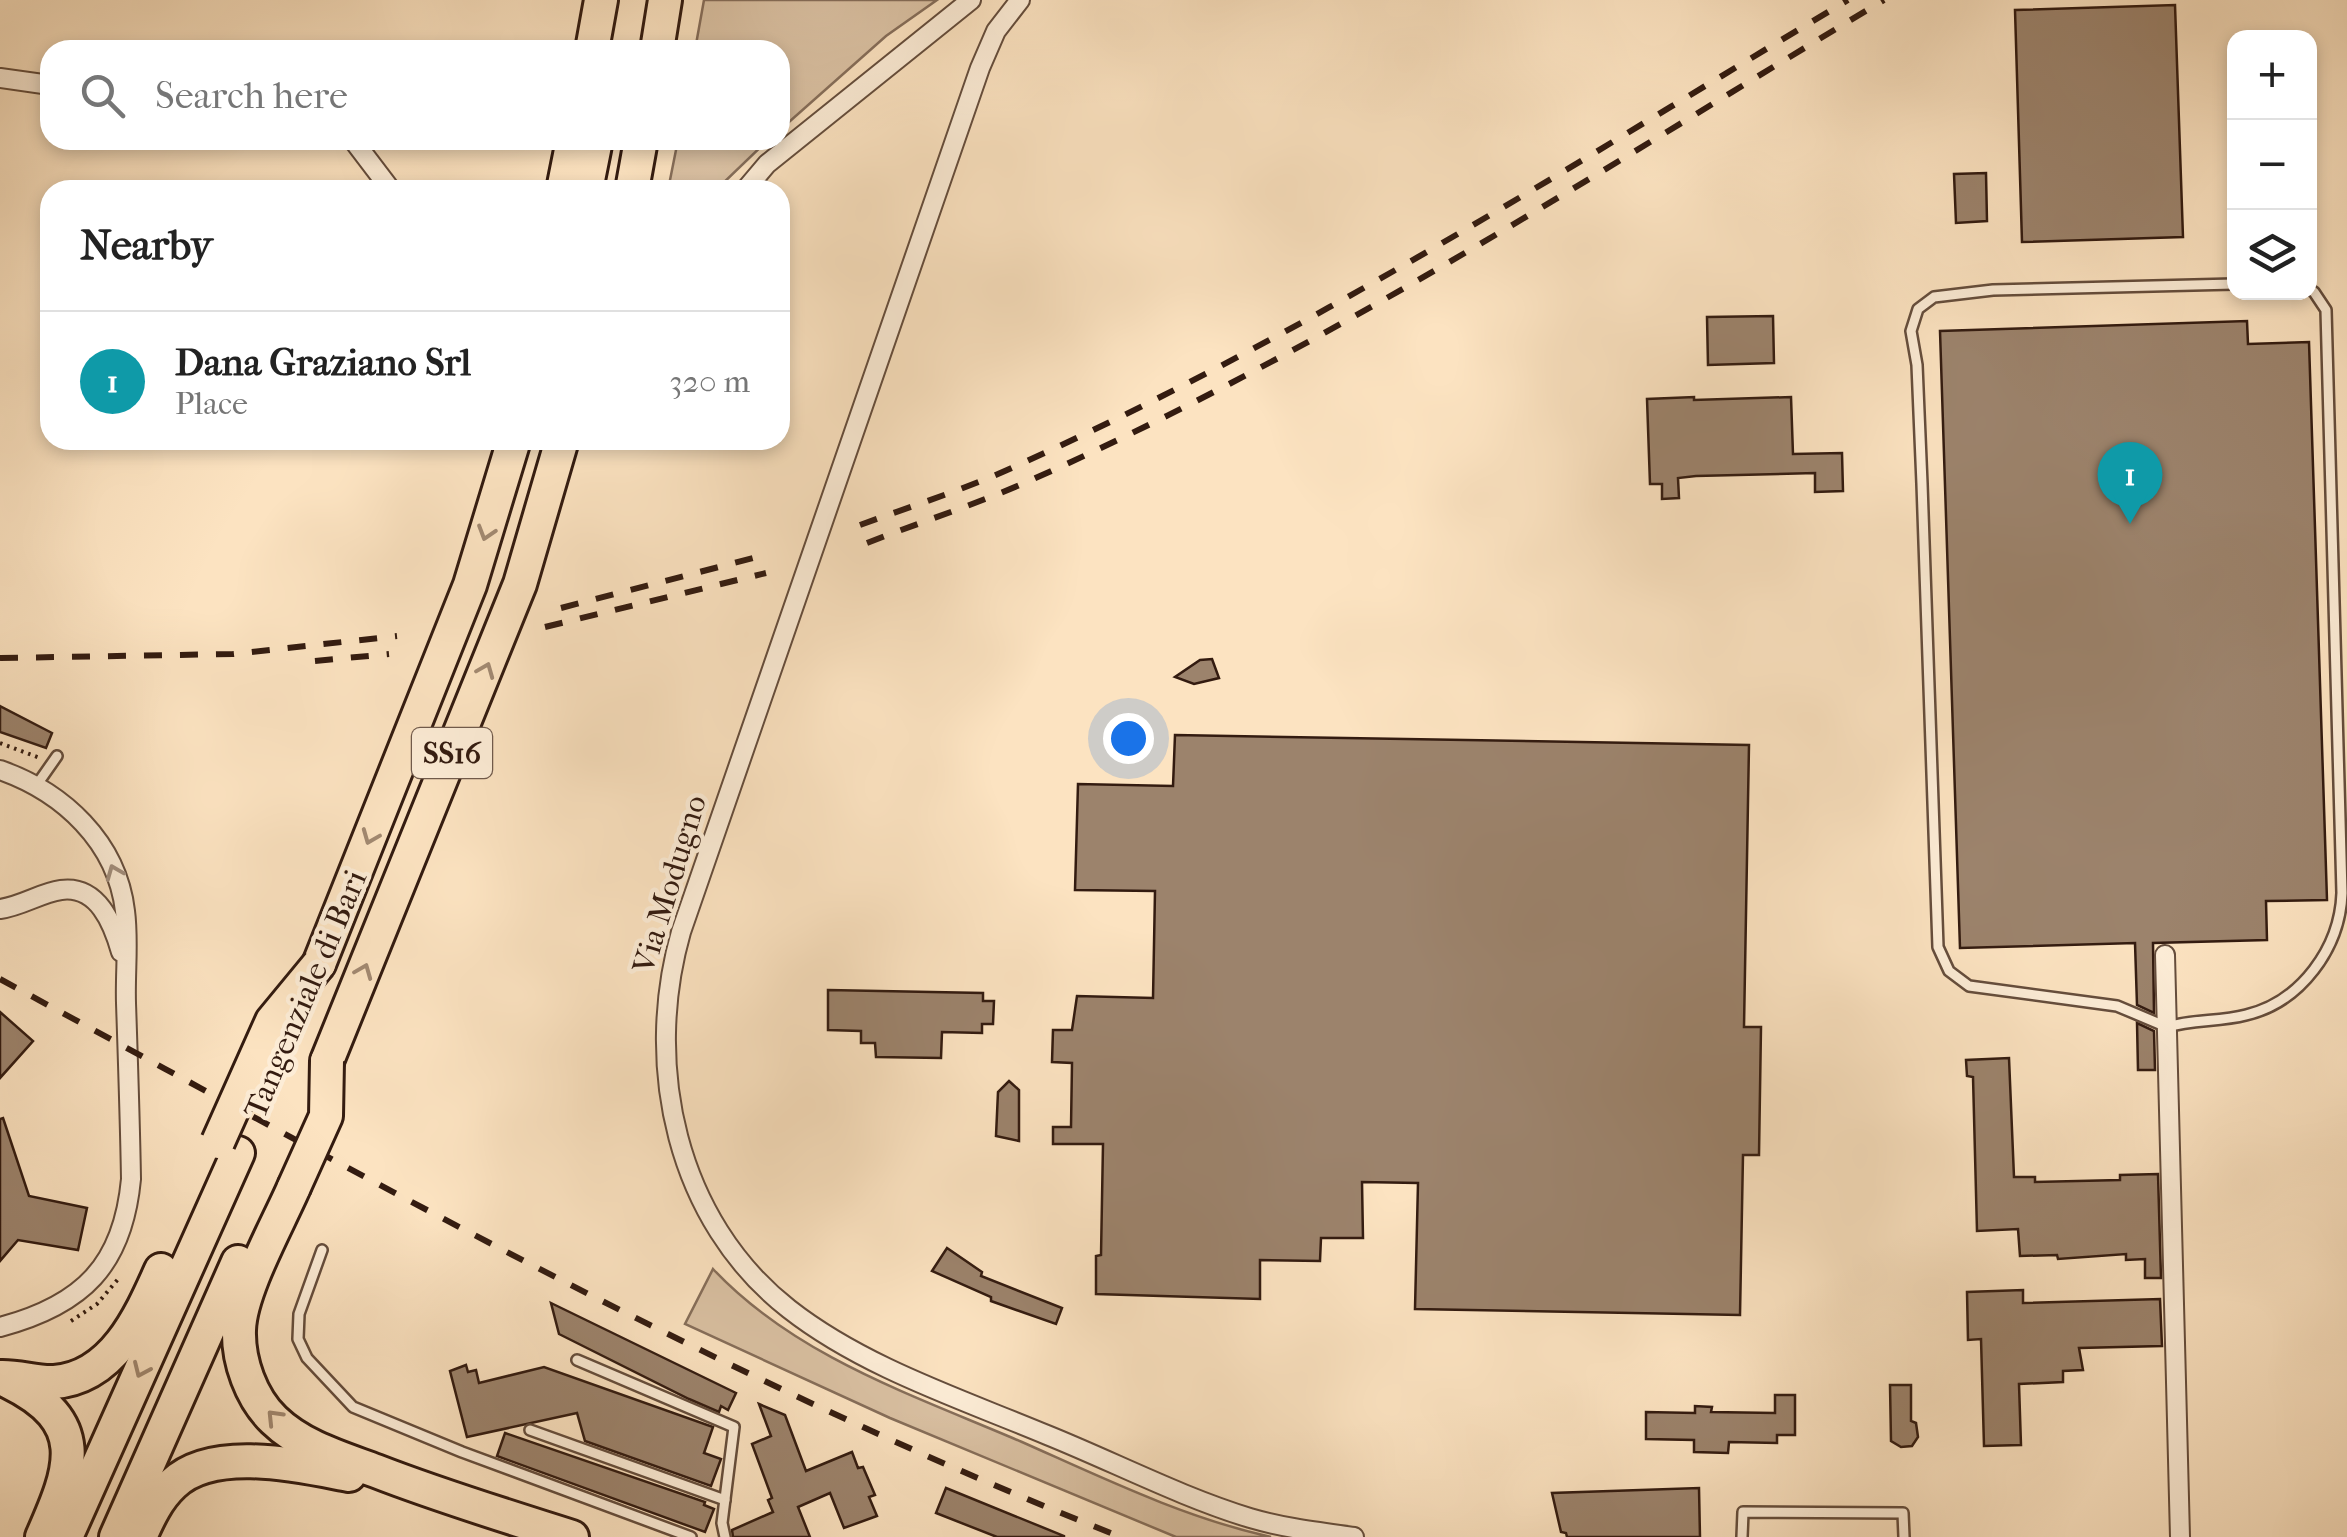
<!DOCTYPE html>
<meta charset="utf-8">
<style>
body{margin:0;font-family:"IM FELL French Canon",serif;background:#f6f6f6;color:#222}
.controls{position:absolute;right:30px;top:30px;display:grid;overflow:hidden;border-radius:20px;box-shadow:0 5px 15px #0003}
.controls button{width:90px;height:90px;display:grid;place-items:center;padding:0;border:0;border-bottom:2px solid #e0e0e0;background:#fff;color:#222;font:50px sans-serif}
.you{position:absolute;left:1128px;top:738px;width:35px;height:35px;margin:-25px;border:8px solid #fff;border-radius:50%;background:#1a73e8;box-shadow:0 0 0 15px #1a73e833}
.badge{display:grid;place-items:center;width:65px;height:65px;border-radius:50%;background:#1a73e8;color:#fff;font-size:32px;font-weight:700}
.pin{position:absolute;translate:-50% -82px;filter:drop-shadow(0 2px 5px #0008)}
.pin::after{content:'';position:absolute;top:52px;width:35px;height:30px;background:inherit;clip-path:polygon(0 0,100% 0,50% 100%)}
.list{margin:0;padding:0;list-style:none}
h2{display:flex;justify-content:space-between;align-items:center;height:130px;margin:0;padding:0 40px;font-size:42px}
h2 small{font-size:32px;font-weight:400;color:#767676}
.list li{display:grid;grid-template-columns:65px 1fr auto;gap:30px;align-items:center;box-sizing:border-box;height:140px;padding:0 40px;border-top:2px solid #e0e0e0}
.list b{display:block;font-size:38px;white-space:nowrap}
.list p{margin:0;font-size:32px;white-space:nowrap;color:#767676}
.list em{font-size:32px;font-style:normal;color:#767676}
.icon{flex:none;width:55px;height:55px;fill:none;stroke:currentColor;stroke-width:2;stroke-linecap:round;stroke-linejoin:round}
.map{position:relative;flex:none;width:2347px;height:1537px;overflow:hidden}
.search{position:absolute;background:#fff;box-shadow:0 5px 15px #0003;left:40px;top:40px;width:750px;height:110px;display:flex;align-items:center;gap:25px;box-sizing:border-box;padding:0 35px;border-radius:30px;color:#767676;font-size:38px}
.panel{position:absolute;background:#fff;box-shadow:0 5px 15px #0003;left:40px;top:180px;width:750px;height:270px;border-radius:30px}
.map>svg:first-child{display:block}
.green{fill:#dac1a3;stroke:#866e5a;stroke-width:2.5}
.building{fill:#9c836c;stroke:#331b10;stroke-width:2.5}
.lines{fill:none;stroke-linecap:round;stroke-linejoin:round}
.lane-casing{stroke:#654d3c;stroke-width:14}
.street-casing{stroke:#654d3c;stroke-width:22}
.highway-casing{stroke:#331b10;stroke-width:38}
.path{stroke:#331b10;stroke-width:4;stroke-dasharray:2.5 5;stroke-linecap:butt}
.lane{stroke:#fdedd7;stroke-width:9}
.street{stroke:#fdedd7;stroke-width:18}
.highway{stroke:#fce3c1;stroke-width:32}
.rail{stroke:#331b10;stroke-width:6;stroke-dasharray:18 18;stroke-linecap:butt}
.highway-bridge-casing{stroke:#331b10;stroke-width:38;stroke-linecap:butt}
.highway-bridge{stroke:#fce3c1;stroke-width:32}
.oneway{stroke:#a28971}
.oneway2{stroke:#a28e7d}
.labels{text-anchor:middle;stroke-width:9;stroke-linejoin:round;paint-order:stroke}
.shield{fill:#fdedd7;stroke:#705a4c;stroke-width:2.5}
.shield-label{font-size:30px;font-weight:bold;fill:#331b10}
.street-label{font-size:32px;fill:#331b10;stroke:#fdedd7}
</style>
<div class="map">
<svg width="2347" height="1537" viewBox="0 0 2347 1537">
<rect width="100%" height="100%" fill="#fce3c1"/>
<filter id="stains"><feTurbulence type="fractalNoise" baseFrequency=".002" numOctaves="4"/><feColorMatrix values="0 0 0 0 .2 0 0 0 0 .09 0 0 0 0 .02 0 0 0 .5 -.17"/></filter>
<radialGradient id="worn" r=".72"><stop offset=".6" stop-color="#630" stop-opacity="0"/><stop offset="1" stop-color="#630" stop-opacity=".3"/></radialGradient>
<g class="green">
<path d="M704 0H937L886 36 780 130V50H695Z"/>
<path d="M678 140H768L716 190H668Z"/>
<path d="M713 1269C796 1357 913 1395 1022 1442 1103 1478 1185 1518 1271 1537H1176L890 1418 685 1324Z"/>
</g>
<g class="building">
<path d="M2175 5 2183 237 2022 242 2015 10Z"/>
<path d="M1986 173 1987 221 1956 223 1954 174Z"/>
<path d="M1773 316 1774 363 1708 365 1707 317Z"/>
<path d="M2247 321 2248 344 2309 342 2327 900 2266 901 2267 940 2153 943 2154 1013 2137 1005 2135 943 1960 948 1940 331Z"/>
<path d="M1694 397V400L1791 397 1793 454 1842 453 1843 491 1815 492V473L1696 476 1678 478 1679 498 1662 499V484H1650L1647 399Z"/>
<path d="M1212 659 1219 678 1194 684 1175 677 1200 660Z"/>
<path d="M0 706 52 733 46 748 0 732Z"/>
<path d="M1175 735 1749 745 1744 1027H1761L1759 1155H1743L1740 1315 1415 1309 1418 1183 1362 1182 1363 1238H1321L1320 1261 1260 1260V1299L1096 1294V1256L1101 1255 1103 1144H1053V1127H1071L1072 1063 1052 1062 1053 1030H1072L1077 996 1153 998 1155 891 1075 890 1078 784 1173 786Z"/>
<path d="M828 990 983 993V1001H994L993 1024H982V1033L942 1032 941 1058 876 1057 875 1043H861V1031L828 1030Z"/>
<path d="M0 1012 33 1041 0 1078Z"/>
<path d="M2137 1023 2154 1031 2155 1070H2138Z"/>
<path d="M2009 1058 2014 1177H2035V1182L2120 1180V1175L2158 1174 2161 1278H2145V1259L2126 1260V1254L2058 1259 2057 1255 2020 1256 2018 1229 1977 1231 1973 1077 1967 1076 1966 1060Z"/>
<path d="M1009 1081 1019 1090V1141L996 1136 998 1092Z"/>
<path d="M3 1118 29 1196 87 1208 78 1250 18 1240 0 1261V1119Z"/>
<path d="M947 1248 982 1272 981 1276 1062 1308 1056 1324 991 1301V1297L932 1271Z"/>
<path d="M2023 1290V1303L2160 1299 2162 1346 2079 1348 2083 1370 2063 1371V1382L2019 1384 2021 1445 1984 1446 1981 1339 1968 1340 1967 1292Z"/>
<path d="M551 1303 736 1393 728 1410 721 1406 719 1412 689 1399 559 1334Z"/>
<path d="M466 1365 468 1372 476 1370 479 1383 544 1367 713 1427 704 1453 721 1459 711 1486 585 1441 577 1413 467 1437 450 1371Z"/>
<path d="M1890 1385H1911V1421L1916 1423 1918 1437 1912 1446 1901 1447 1891 1441Z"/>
<path d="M1775 1395H1795V1435H1777V1443L1729 1442 1728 1453 1694 1452V1440L1646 1439V1412L1695 1413V1406L1712 1407 1711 1412 1775 1413Z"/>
<path d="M759 1404 785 1415 806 1471 852 1452 858 1468 863 1467 875 1495 869 1497 877 1516 844 1528 830 1493 798 1507 810 1537H733L732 1530 773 1512 768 1500 772 1498 752 1444 771 1436Z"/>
<path d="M505 1433 705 1502 704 1505 714 1509 705 1532 497 1456Z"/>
<path d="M946 1488 1064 1536V1537H997L936 1513Z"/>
<path d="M1699 1488 1700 1537H1567L1566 1533 1561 1532 1552 1493Z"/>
</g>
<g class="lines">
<defs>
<g id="lane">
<path d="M2234 284 1993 290 1934 297 1918 309 1911 331 1917 365 1922 484 1938 947 1949 971 1969 986 2117 1006 2167 1027C2193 1019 2219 1022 2246 1015 2301 1002 2340 948 2342 893L2326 310 2314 292 2310 290"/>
<path d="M36 786 57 756"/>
<path d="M322 1250 299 1314 298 1339 307 1358 353 1407 462 1452 691 1537"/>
<path d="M577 1360 734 1427 722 1523 725 1537"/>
<path d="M530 1430 725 1500"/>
<path d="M1742 1537 1743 1512 1903 1513 1904 1537"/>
</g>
<g id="street">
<path d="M1020 0 996 31 980 68 681 932C643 1065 676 1221 789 1309 863 1367 961 1399 1047 1435 1114 1462 1181 1497 1250 1518 1284 1528 1319 1532 1354 1537"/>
<path d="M0 78 50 85"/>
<path d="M353 140 391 190"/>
<path d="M745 190 767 164 971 0"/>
<path d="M0 770C63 792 117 842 125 911 129 941 125 972 126 1003 128 1062 130 1120 131 1179 123 1265 83 1305 0 1327"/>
<path d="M0 909C22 906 40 893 61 890 98 885 113 924 121 952"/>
<path d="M2165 955 2180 1537"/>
</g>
<g id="highway">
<path d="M592 50 601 0"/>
<path d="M657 50 665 0"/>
<path d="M563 190 573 140"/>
<path d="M586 190 596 140"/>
<path d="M632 190 641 140"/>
<path d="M319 964 470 585 514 440"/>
<path d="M327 1061 520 584 562 440"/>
<path d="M294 1187C278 1224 240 1291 239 1330 238 1361 251 1398 274 1420 302 1447 341 1458 376 1471 440 1496 506 1516 572 1537"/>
<path d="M0 1377C18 1376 36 1383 54 1382 113 1378 140 1317 161 1270"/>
<path d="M9 1382C90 1422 73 1467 42 1537"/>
<path d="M66 1537 238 1153"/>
<path d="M116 1537 238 1262"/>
<path d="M140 1537C149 1517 157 1499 173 1484 213 1445 301 1466 349 1475"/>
</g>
</defs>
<use href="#lane" class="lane-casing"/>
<use href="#street" class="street-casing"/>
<use href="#highway" class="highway-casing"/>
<g class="path">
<path d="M0 743 40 758"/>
<path d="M71 1321 97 1304 119 1278"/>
</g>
<use href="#lane" class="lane"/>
<use href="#street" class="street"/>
<use href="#highway" class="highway"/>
<g class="rail">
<path d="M860 525C912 506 966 489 1016 466 1307 335 1575 163 1848 0"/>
<path d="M867 543C918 523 971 506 1022 484 1324 351 1602 169 1884 0"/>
<path d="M561 608 761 556"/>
<path d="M545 627 766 573"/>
<path d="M0 658 233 654 397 636"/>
<path d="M315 661 389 654"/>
<path d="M0 979C367 1178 731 1384 1121 1537"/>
</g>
<defs>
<g id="highway-bridge">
<path d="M218 1142 272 1021 319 964"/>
<path d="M294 1187 326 1116 327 1061"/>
</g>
</defs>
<use href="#highway-bridge" class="highway-bridge-casing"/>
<use href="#highway-bridge" class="highway-bridge"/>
</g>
<defs><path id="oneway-chevron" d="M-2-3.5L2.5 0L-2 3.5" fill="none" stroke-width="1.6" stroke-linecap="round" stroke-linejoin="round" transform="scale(2.5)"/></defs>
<g class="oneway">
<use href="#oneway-chevron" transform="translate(486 533) rotate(107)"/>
<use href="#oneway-chevron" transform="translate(486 670) rotate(-68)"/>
<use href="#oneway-chevron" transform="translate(370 837) rotate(112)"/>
<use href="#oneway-chevron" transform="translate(364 971) rotate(-68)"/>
<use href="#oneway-chevron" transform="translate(141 1370) rotate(114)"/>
<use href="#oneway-chevron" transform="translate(274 1417) rotate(-134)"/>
</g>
<use class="oneway2" href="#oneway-chevron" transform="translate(114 872) rotate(-112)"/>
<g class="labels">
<rect class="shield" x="412" y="728" width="80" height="50" rx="8"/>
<g class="shield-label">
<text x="452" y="763">SS16</text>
</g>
<g class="street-label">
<text transform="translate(669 884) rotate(-73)" y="11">Via Modugno</text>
<text transform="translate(305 994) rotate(-67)" y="11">Tangenziale di Bari</text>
</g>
</g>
<rect width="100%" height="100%" filter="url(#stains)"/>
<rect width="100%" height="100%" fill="url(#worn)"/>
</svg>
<div class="controls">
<button>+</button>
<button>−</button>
<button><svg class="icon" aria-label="layers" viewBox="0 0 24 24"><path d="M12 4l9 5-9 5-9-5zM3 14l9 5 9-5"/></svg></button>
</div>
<div class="you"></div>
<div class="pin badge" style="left:2130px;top:524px;background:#0f9aa8">1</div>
<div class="search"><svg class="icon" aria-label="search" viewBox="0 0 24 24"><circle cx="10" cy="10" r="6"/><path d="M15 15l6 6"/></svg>Search here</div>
<section class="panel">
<h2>Nearby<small></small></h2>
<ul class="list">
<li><span class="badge" style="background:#0f9aa8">1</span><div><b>Dana Graziano Srl</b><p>Place</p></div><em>320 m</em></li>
</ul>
</section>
</div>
